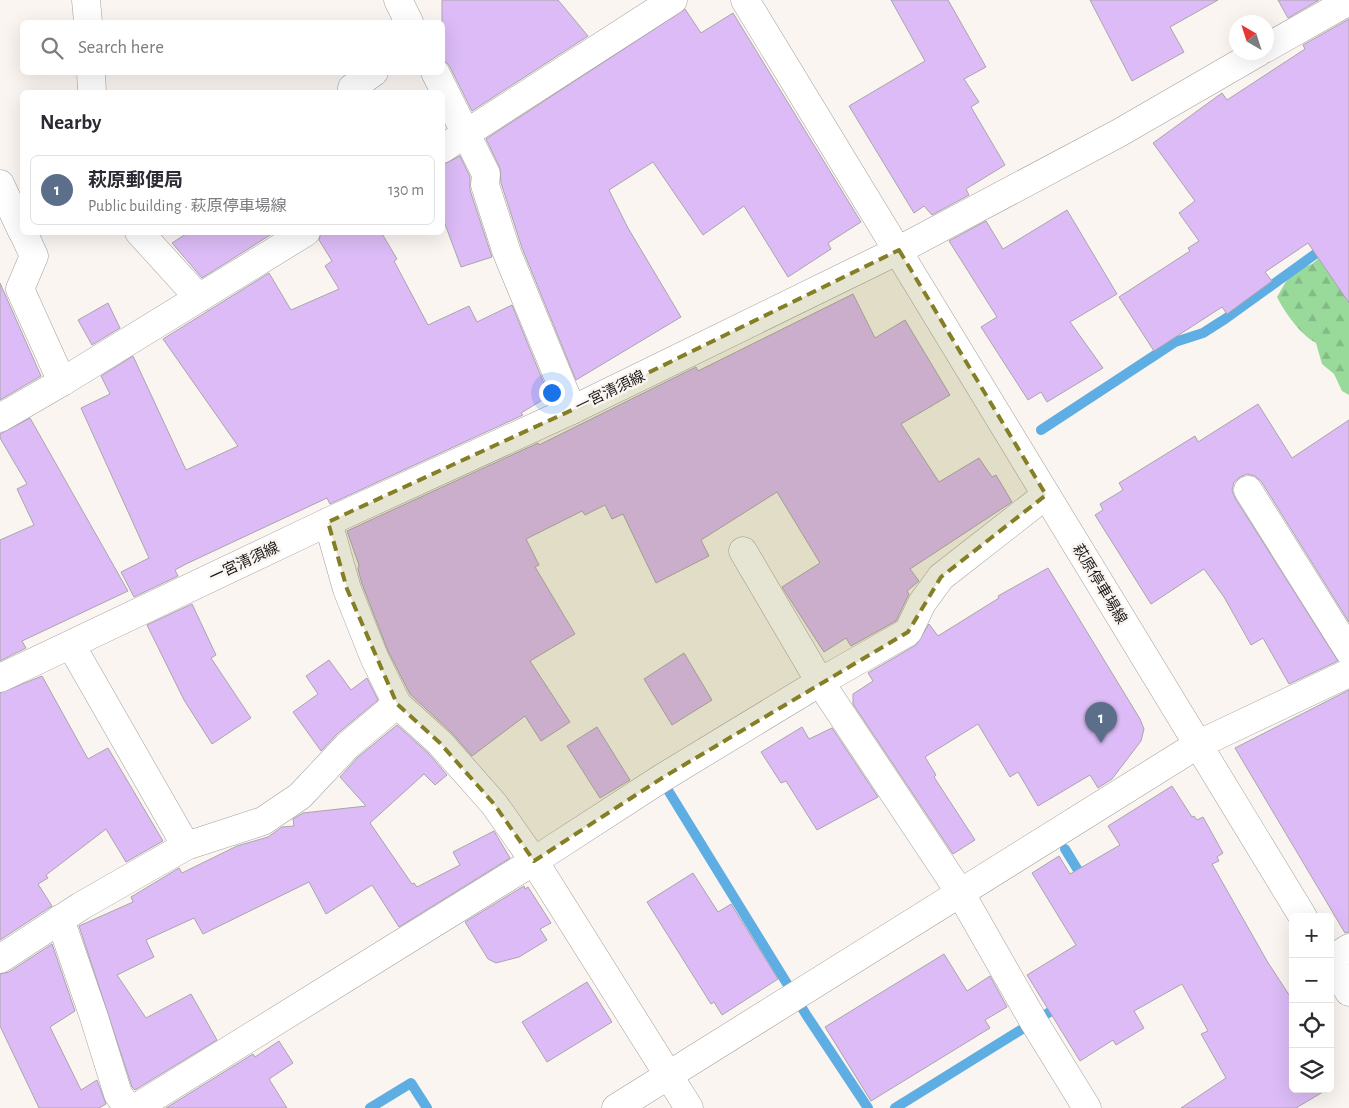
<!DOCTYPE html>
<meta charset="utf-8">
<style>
body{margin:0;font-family:"Alegreya Sans","Noto Sans JP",sans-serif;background:#f2f2f3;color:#2b2b33}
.controls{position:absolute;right:15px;bottom:15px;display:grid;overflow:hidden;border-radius:8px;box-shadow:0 5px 20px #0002}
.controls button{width:45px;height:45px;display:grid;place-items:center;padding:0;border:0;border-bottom:1px solid #e1e1e2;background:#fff;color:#2b2b33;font:25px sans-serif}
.compass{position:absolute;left:1229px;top:15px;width:45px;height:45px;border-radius:50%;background:#fff;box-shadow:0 5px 20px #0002;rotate:321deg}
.you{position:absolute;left:551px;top:392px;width:18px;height:18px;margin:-12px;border:4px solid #fff;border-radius:50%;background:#1a73e8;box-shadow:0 0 0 8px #1a73e833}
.badge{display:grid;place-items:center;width:32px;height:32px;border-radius:50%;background:#847e25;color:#fff;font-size:16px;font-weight:700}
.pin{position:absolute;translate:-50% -41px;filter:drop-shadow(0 1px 2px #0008)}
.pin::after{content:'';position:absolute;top:26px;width:18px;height:15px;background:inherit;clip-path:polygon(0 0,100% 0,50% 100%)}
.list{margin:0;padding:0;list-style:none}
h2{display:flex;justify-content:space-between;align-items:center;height:65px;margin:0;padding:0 20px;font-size:21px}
h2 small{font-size:16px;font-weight:400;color:#7c7c81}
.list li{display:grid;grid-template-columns:32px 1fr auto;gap:15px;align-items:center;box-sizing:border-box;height:70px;margin:0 10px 10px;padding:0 10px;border:1px solid #e1e1e2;border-radius:8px}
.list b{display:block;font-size:19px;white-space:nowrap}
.list p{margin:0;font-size:16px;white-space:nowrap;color:#7c7c81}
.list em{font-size:16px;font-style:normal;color:#7c7c81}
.icon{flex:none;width:28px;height:28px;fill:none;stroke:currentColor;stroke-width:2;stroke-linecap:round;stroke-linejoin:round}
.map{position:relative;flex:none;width:1349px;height:1108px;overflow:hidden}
.search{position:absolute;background:#fff;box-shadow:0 5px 20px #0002;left:20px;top:20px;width:425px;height:55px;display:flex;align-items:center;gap:12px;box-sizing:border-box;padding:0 18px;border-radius:8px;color:#7c7c81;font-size:19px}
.panel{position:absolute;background:#fff;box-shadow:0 5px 20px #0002;left:20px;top:90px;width:425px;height:145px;border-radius:8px}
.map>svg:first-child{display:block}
.forest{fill:url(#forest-firs)}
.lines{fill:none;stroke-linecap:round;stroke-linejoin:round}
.stream{stroke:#5faee3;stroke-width:10}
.building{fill:#dcbbf6;stroke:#a9a6ab}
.minor-casing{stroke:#a49f9c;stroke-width:29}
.major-casing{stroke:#a49f9c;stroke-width:29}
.minor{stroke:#fff;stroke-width:28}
.major{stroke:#fff;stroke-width:28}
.marked{fill:#847e25;fill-opacity:0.2;stroke:#847e25;stroke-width:4;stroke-dasharray:10 6;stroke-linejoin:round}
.labels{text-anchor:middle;stroke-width:5;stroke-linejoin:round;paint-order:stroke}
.street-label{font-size:15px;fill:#1a1817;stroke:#faf5f1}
</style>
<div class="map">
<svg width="1349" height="1108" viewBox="0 0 1349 1108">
<defs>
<pattern id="forest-firs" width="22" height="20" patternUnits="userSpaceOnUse" patternTransform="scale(1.25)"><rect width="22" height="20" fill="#99da9b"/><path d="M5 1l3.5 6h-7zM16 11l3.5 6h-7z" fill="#83ba85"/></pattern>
</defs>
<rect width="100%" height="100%" fill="#faf5f1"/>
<path class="forest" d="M1349 234V395L1342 391 1334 374 1322 364 1316 343C1301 335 1285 313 1277 297L1285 283 1294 271 1312 264Z"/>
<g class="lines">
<g class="stream">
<path d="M1041 430 1175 342 1203 333 1225 319 1325 247"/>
<path d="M666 787 807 1016 868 1108"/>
<path d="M1065 849 1084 880"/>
<path d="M370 1108 411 1083 427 1108"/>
<path d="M895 1108 1061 1005"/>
</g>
</g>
<g class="building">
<path d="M442 0H558L588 36 472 111 449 65 442 59Z"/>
<path d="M891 0H948L986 67 964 79 979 102 971 107 1005 165 966 189 969 195 932 215 924 206 914 213 849 106 925 61Z"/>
<path d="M1090 0H1218L1170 27 1184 52 1132 81Z"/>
<path d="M1278 0H1319L1288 18Z"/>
<path d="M685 9 701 33 733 13 861 222 828 243 831 249 788 277 744 206 703 235 653 162 609 190 628 228 681 317 576 380 522 248 501 183 500 168 486 139Z"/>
<path d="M1349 19V303L1308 243 1265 272 1272 281 1227 314 1222 307 1154 351 1119 297 1190 251 1188 248 1199 241 1179 213 1195 201 1153 143 1222 93 1227 100 1305 49 1303 45Z"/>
<path d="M460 156 470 177V190L492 257 461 267 442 216V165Z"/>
<path d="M1067 210 1117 294 1070 322 1103 368 1047 402 1041 392 1028 400 981 327 997 317 949 241 986 221 1003 249Z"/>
<path d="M189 232H275L202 278 172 243Z"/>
<path d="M321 232H381L397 259 394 261 428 325 469 306 477 322 512 305 549 396 521 413 523 415 330 504 327 498 186 564 175 570 178 576 134 597 121 572 149 558 81 408 110 394 101 376 133 356 186 470 238 446 163 339 269 273 291 310 339 289 325 266 332 261 319 240Z"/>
<path d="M0 283 41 376 0 400Z"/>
<path d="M853 294 875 338 905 320 950 395 901 424 939 482 979 458 992 477 996 475 1012 502 910 569 919 581 907 591 909 594 896 621 851 646 846 638 824 652 782 587 820 563 777 492 701 540 709 556 656 583 623 514 612 519 605 505 585 515 582 511 526 539 539 565 535 567 575 634 530 661 570 722 541 741 525 716 472 756 450 731 410 694 388 651 362 584 358 569 359 565 347 531 538 443 539 445 696 367 698 371Z"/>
<path d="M108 303 120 328 92 345 78 320Z"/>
<path d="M1258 404 1292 458 1349 420V622L1261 481 1255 476 1247 474 1240 477 1234 482 1232 490 1235 498 1338 661 1289 684 1263 638 1251 645 1224 597 1204 569 1151 604 1095 515 1103 510 1100 504 1123 490 1119 483 1195 436 1198 442Z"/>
<path d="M30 418 128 591 22 641 26 648 0 661V540L34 525 17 489 27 484 0 438V434Z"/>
<path d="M1048 568 1140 719 1144 729 1141 741 1112 779 1098 788 1090 775 1038 806 1018 772 1010 777 978 724 925 757 936 775 934 777 975 840 953 854 853 704V694L873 681 868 673 916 645 929 624 938 636 999 598 998 596Z"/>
<path d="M192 604 216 655 211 658 251 718 212 744 184 700 147 625Z"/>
<path d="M684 653 712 700 672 725 644 679Z"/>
<path d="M329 660 351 690 367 678 378 700 337 734 321 751 293 712 318 694 306 676Z"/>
<path d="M42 676 88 759 108 748 163 841 126 862 106 829 46 875 48 878 38 884 52 906 0 940V693Z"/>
<path d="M1349 690V932L1345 933 1235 748Z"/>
<path d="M397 725 429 754 447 775 435 785 424 774 370 823 412 884 414 883 417 887 460 865 453 852 494 831 510 858 399 927 372 885 326 914 309 882 203 934 194 918 146 940 154 957 117 975 146 1018 191 994 217 1040 135 1090 132 1087 79 926 133 902 131 897 179 868 182 873 237 846 268 837 282 827 294 826 293 819 303 813 366 806 340 777 358 757Z"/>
<path d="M597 727 630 780 600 798 567 746Z"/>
<path d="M802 727 809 739 832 728 878 797 817 830 786 781 781 783 761 752Z"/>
<path d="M1172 786 1192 817 1194 816 1197 820 1203 817 1223 853 1217 857 1219 861 1212 864 1267 961 1293 1001V1089H1328L1296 1108H1181L1226 1078 1201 1034 1208 1031 1182 984 1134 1011 1144 1028 1116 1045 1113 1040 1080 1061 1027 975 1076 945 1032 873 1059 856 1070 874 1120 845 1108 826Z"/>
<path d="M693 873 718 912 731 904 778 979 722 1015 714 1002 711 1004 647 902Z"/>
<path d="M524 886 525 889 528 887 551 923 540 929 547 940 519 957 496 963 488 959 465 922Z"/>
<path d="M52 944 75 1011 50 1027 81 1090 97 1080 106 1104 99 1108H39L0 1026V974L9 972Z"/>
<path d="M944 954 967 991 990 976 1007 1007 985 1020 990 1028 871 1101 825 1027Z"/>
<path d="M587 982 612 1022 547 1062 522 1022Z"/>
<path d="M279 1041 293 1063 269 1079 287 1108H166L253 1054 255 1057Z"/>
</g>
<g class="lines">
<defs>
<g id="minor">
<path d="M86 0 88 22"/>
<path d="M398 0 409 22"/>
<path d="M1266 48 1349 1"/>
<path d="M91 72 92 92"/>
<path d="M435 72 486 174 485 185 507 253 572 410"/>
<path d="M352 88 374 72"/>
<path d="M442 149 673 0"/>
<path d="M0 184 22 231"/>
<path d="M23 232 34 256 20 289 62 382"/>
<path d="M139 232 199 298"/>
<path d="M899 250 1119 133 1259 52"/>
<path d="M0 418 62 382 306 232"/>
<path d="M1248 490 1349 651"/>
<path d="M328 522 347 589 374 657 397 704 440 743 494 804 534 861 689 1108"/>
<path d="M743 551 820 682 961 894 1034 1022 1087 1108"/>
<path d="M71 645 186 846"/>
<path d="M60 919 94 1017 118 1094 128 1108"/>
<path d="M0 959 81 906 186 846 263 821 300 796 347 746 397 704"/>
<path d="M1330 960 1349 948"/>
<path d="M136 1108 534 861 662 778 820 682 908 632 922 603 941 577 1046 495"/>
<path d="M616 1108 1197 745 1349 673"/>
</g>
<g id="major">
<path d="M745 0C933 304 1115 612 1303 917"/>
<path d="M0 678 328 522 572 410 899 250"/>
<path d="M1330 961 1349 992"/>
</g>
</defs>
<use href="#minor" class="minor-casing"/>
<use href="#major" class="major-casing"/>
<use href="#minor" class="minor"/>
<use href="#major" class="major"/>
</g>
<path class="marked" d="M899 250 1046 495 941 577 908 632 662 778 534 861 494 804 440 743 397 704 347 589 328 522 572 410Z"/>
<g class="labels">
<g class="street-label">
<text transform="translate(610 391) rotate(-26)" y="5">一宮清須線</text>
<text transform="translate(244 562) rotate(-25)" y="5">一宮清須線</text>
<text transform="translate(1100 584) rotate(59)" y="5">萩原停車場線</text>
</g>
</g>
</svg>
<div class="controls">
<button>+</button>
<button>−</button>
<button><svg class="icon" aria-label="locate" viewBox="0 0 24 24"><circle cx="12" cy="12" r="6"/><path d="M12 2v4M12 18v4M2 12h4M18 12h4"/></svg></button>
<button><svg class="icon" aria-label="layers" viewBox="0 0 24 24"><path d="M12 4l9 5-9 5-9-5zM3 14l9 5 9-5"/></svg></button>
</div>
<svg class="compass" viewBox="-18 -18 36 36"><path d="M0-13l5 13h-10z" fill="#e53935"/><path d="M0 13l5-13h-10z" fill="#7c7c81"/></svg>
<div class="you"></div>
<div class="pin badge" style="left:1101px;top:743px;background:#5c6f8a">1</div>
<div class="search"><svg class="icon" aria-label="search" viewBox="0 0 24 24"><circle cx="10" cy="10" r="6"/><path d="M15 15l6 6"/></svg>Search here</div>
<section class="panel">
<h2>Nearby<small></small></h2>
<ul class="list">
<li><span class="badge" style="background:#5c6f8a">1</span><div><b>萩原郵便局</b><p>Public building · 萩原停車場線</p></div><em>130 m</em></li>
</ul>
</section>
</div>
